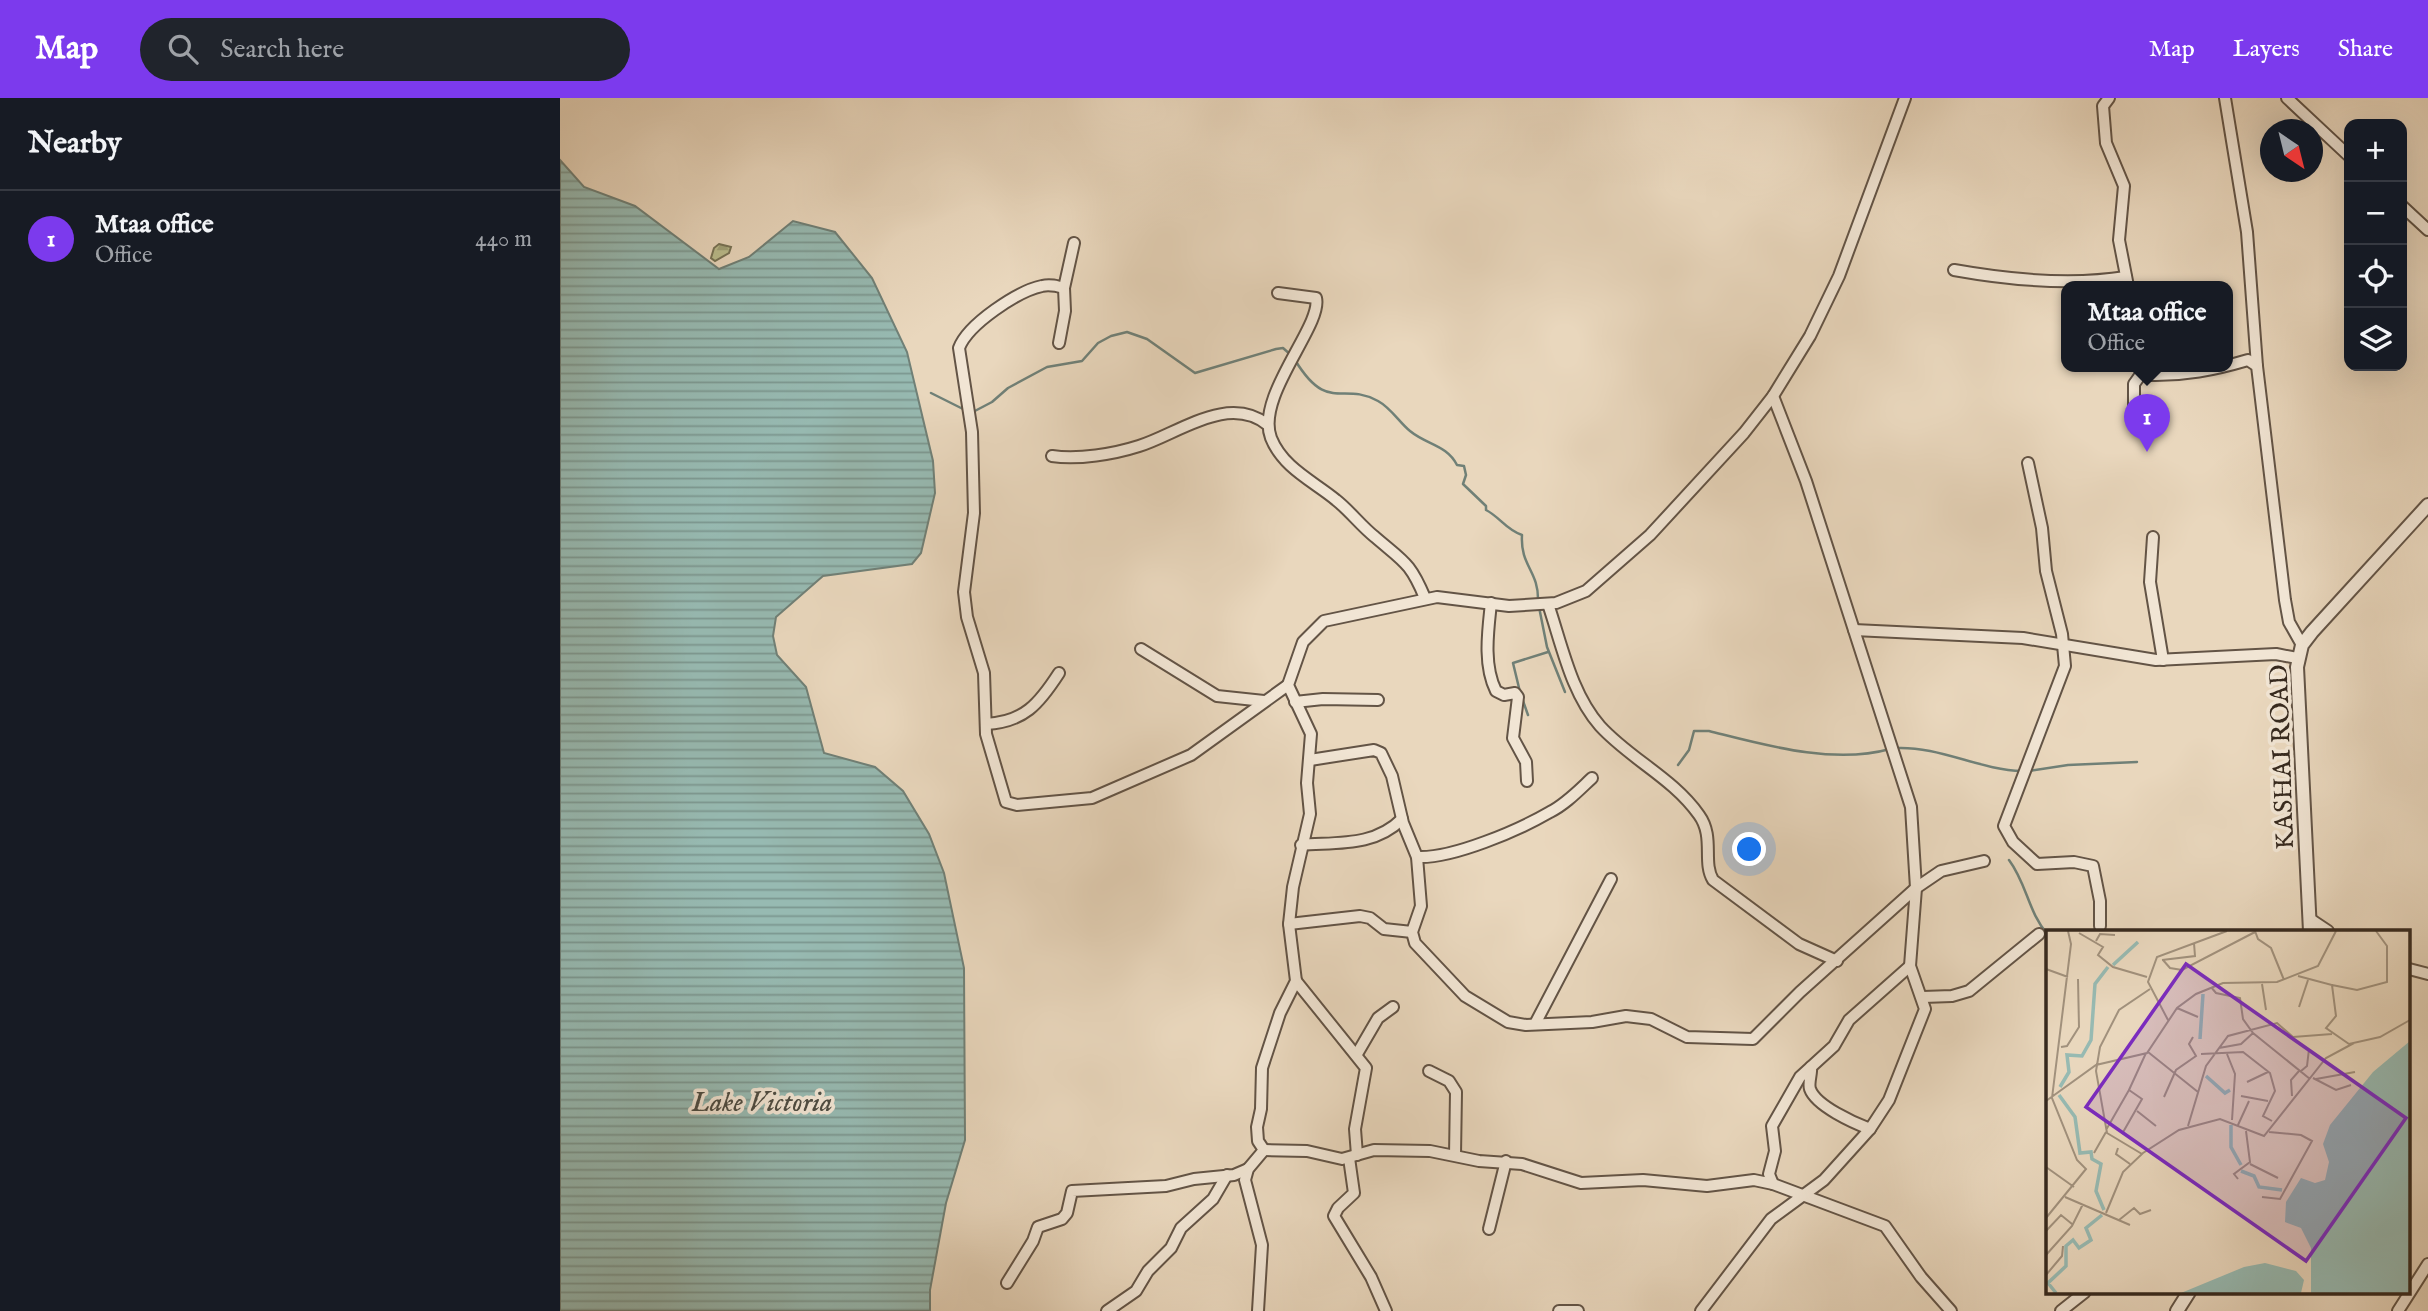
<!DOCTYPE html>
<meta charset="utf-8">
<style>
body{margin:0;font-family:"IM FELL English",serif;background:#20242c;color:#f1f3f6}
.controls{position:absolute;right:21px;top:21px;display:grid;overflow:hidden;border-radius:14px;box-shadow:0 7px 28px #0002}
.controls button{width:63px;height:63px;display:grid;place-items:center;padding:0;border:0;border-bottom:2px solid #363941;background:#171b24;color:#f1f3f6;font:35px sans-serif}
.compass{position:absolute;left:1700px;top:21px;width:63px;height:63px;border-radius:50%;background:#171b24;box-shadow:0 7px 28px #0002;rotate:145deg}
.you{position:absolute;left:1190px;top:752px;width:24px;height:24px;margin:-18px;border:5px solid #fff;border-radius:50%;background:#1a73e8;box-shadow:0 0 0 10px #1a73e833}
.badge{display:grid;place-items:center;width:46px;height:46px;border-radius:50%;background:#7c3aed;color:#fff;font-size:23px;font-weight:700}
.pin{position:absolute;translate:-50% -58px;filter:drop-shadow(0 2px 4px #0008)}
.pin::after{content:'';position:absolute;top:37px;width:24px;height:21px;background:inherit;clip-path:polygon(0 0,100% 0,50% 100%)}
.popup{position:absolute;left:1501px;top:183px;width:172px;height:91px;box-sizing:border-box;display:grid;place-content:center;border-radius:14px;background:#171b24;filter:drop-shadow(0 2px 5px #0005);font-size:23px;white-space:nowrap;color:#9ea1a6}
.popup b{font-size:26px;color:#f1f3f6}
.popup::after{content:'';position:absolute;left:50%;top:100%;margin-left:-14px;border:14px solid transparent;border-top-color:#171b24}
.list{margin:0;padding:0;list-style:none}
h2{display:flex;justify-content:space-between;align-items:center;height:91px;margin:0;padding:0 28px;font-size:30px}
h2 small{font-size:23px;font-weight:400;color:#9ea1a6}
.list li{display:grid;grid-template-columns:46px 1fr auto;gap:21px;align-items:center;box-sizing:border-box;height:98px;padding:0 28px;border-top:2px solid #363941}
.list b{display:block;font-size:26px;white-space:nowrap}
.list p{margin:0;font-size:23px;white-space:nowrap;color:#9ea1a6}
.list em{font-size:23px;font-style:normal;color:#9ea1a6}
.icon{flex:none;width:38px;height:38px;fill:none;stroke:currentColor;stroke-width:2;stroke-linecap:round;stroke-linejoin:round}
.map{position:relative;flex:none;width:1868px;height:1213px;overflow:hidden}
header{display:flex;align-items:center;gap:42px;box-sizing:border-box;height:98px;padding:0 35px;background:#7c3aed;color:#fff}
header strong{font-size:33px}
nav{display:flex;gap:38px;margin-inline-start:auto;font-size:24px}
.search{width:490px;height:63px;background:#20242c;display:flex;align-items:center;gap:18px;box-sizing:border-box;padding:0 24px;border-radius:38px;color:#9ea1a6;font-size:26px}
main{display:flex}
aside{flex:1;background:#171b24}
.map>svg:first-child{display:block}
.forest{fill:url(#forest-firs);stroke:#787356;stroke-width:2}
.water{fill:url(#water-rules);stroke:#708077;stroke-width:2}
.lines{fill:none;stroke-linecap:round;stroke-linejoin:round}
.stream{stroke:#708077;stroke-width:2.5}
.minor-casing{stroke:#635446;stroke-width:14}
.tertiary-casing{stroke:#635446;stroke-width:16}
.minor{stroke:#f1e5d4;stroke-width:10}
.tertiary{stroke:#f1e5d4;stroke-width:12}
.labels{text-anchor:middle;stroke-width:7;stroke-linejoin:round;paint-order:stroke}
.street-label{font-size:26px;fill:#36291e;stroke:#f1e5d4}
.water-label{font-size:28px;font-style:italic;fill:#4e4d43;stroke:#f1e5d4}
.inset-river{fill:none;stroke:#97bab2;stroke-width:3.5}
.inset-road{fill:none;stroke:#a1917d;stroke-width:2}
.view{fill:#7b2cbf;fill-opacity:0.15;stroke:#7b2cbf;stroke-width:3.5}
.inset-edge{fill:none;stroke:#36291e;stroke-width:3.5}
</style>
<header>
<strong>Map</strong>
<div class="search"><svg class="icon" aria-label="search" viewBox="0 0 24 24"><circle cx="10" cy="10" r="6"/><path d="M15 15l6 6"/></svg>Search here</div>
<nav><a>Map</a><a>Layers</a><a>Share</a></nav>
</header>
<main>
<aside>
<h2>Nearby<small></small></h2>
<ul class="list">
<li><span class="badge">1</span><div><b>Mtaa office</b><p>Office</p></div><em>440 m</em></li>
</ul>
</aside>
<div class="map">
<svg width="1868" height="1213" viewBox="0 0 1868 1213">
<defs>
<pattern id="forest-firs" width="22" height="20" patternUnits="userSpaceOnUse" patternTransform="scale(1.75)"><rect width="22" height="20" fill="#bbbd8d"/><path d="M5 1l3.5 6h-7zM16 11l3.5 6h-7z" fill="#a1a279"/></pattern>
<pattern id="water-rules" width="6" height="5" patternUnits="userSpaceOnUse" patternTransform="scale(1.75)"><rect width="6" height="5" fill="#97bab2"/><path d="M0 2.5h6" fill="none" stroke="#7c9790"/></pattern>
</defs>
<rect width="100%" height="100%" fill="#e9d7bd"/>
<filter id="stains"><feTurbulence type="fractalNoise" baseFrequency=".00286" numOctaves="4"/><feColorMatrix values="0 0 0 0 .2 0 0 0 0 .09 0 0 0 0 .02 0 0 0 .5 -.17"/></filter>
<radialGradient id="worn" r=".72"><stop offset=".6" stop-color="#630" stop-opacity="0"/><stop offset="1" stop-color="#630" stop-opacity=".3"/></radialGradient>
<path class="forest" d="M159 146 171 149 169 155 155 163 151 160 154 150Z"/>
<path class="water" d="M0 62 24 89 75 108 159 171 189 159 233 123 275 134 312 180 347 254 373 363 375 395 361 455 352 466 263 478 216 519 213 538 217 557 246 589 264 655 315 669 343 693 369 736 384 775 404 870 405 1042 386 1105 370 1192V1213H0Z"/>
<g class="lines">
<g class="stream">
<path d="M735 262C768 316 782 283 818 303 831 310 839 324 850 333 867 347 887 347 897 367L904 368 906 377 903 386 926 408V412C940 419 946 432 962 437 960 468 979 473 978 503"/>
<path d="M371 295 405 312"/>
<path d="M411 315 432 304 448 290 487 269 522 263 538 245 551 238 567 234 587 241 635 275 716 251 723 250 731 257"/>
<path d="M979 509 987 549 1005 594"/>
<path d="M960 594 953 565 988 554"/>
<path d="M962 600 968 617"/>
<path d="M1336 650C1379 648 1420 672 1462 673"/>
<path d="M1118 667 1129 652 1134 633H1149C1205 647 1273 667 1330 651"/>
<path d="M1469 673 1508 667 1577 664"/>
<path d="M1449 762C1467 786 1468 814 1488 837"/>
</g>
<defs>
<g id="minor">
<path d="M1549 0 1543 8 1546 45 1564 88 1559 142 1568 188"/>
<path d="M1665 0 1687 134 1697 268"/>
<path d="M1727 0 1789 58"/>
<path d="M1842 108 1868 132"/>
<path d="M1394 172C1450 182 1509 188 1566 179"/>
<path d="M504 190C497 188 490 186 482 188 458 193 408 226 399 250L412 334 414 415 404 494 407 519 424 575 426 636 446 704 457 707 532 700 631 657 728 587"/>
<path d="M718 195 756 200C763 227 695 298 711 340 723 370 753 383 776 402 790 413 801 428 815 439 844 464 850 464 865 500"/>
<path d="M499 245 505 213 504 190 514 145"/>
<path d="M1583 268 1588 277C1624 278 1654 272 1688 262L1697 268 1725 502 1729 524 1742 547"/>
<path d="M1574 308V286L1584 272"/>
<path d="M492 358C518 362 554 356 579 348 618 336 668 295 708 327"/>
<path d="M1468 365 1482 430 1486 473 1502 536 1505 568 1444 728 1453 744 1477 766 1514 764 1533 768 1540 803V828"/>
<path d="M1593 439 1590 484 1603 562"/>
<path d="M931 505C928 533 923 567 936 593L944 597 955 595 958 599 953 640 966 664 967 683"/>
<path d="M988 506C1002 547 1011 595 1040 628 1070 661 1113 680 1139 717 1155 739 1142 764 1153 782L1239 846 1277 863"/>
<path d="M1294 532 1463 540 1596 562 1716 556 1737 560"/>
<path d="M581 551 657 598 704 603"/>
<path d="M735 604 763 601 818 602"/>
<path d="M426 626C464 624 479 606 499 575"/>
<path d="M750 662 814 652 821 655 832 678 843 725 857 759 861 808 852 834 855 845 905 898 948 924 966 927 1032 924 1066 918 1091 921 1127 939 1193 941 1240 894 1356 790 1381 773 1424 763"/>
<path d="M741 747C777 744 814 749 842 721"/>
<path d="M857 759C892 761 959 732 990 714 1006 706 1019 692 1032 680"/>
<path d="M1750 821 1768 833"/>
<path d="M729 826 800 818 810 820 824 831 852 834"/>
<path d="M1849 871 1868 876"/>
<path d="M736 883 806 970 795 1031 797 1057"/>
<path d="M1363 899 1392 898 1409 893 1479 836"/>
<path d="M975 926 1051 781"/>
<path d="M797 956 818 920 833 909"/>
<path d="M1251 969C1252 975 1248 985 1250 991 1256 1008 1294 1025 1310 1031"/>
<path d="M869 973 889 983 896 994 895 1057"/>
<path d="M704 1052 747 1053 782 1061 814 1052 870 1053 919 1063 962 1066 1021 1085 1083 1082 1147 1088 1194 1082 1213 1086 1325 1128 1361 1179 1391 1213"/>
<path d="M789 1060 794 1095 778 1110 774 1118 811 1179 826 1213"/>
<path d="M1213 1086 1209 1076 1215 1053 1212 1028 1240 979 1274 948 1289 922 1350 868"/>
<path d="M929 1131 946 1063"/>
<path d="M447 1185 473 1143 478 1129 502 1121 507 1115 512 1093 606 1088 634 1081 674 1077 688 1071"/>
<path d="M547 1213 576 1193 588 1173 611 1150 621 1130 653 1101 667 1077"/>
<path d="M698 1213 702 1147 685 1082 688 1071 704 1052 698 1043 697 1029 701 1011 702 970 720 915 736 883 729 826 733 789 750 716 747 685 751 636 728 587 743 544 764 523 877 499 949 508 996 505 1026 493 1090 437 1184 335 1213 298 1250 238 1279 178 1345 0"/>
<path d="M999 1213H1018"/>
<path d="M1141 1213 1211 1121 1264 1082 1310 1031 1329 1002 1365 911 1350 868 1356 790 1351 709 1246 383 1213 298"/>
<path d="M1501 1213 1525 1194"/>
<path d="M1838 1213 1868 1166"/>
</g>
<g id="tertiary">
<path d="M1750 833 1737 569 1742 547 1752 534 1868 407"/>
<path d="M1617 1213 1629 1194"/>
</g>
</defs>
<use href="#minor" class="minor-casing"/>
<use href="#tertiary" class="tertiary-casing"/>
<use href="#minor" class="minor"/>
<use href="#tertiary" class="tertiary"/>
</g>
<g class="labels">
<g class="street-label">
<text transform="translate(1721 659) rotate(-92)" y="9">KASHAI ROAD</text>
</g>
<g class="water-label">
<text x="202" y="1013">Lake Victoria</text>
</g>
</g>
<g transform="translate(1486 832)">
<rect width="364" height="364" fill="#e9d7bd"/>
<path d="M364 111V363H265V318L255 298 239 292 240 272 255 248 269 253 279 250 283 232 277 214 284 195 327 142ZM219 333 250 341 258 350 255 363H135L198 337Z" fill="#97bab2"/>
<path class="inset-river" d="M67 35 92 12M154 109 157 64M160 146 179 163 184 160M14 157 23 142 21 125 36 126 45 110 49 54 62 37M13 165 29 187 34 223 45 222 46 229 55 234 50 261 58 280M185 195V217L195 235M195 241 208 246 213 257 236 260M10 363 2 353 20 336V316L27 310 33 318 45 310 40 298 56 285"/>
<path class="inset-road" d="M209 1 212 9 225 18 238 50M33 3 57 17 52 25 67 37 101 47M50 11 54 4 69 5M116 30 149 26 148 13M117 30 124 38 136 40 209 2M0 39 22 47M252 46 286 55 290 86 280 98 303 114 334 107 364 90M216 54 220 80M286 55 311 60 341 52V16L330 1M165 57 170 63 194 68 197 89 207 103 264 149M253 77 262 50M131 78 152 87M122 90 102 52 111 27 181 1M15 117 21 116 33 97 32 49M173 118 195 114 207 103M102 122 152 162M155 124 197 122 224 143 229 161 217 186 226 191M181 124 189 144 186 190M255 141 261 136 263 119M267 148 290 160 305 155M270 149 309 142M201 152 222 142M195 166 222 171M246 166 245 150 253 141M118 167 130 140 150 126 143 114 147 107M0 171 50 135 101 123 131 78 150 64 177 53 231 52 272 36 290 1M91 181 110 196M192 195 203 171M142 196 160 136 182 106 231 93 247 107 286 104M60 200 83 160M76 204 96 169 83 160 100 123M72 218 70 224 84 234M48 223 60 202M96 224 61 203 50 141 54 117 73 80 104 59M204 234 232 248M0 237 28 257M192 249 188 244 204 232 200 201M19 267 84 295M216 267 234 269 266 211 255 205 223 202M60 283 77 242 97 223 133 200 174 189 218 206 280 128 308 113M0 288 40 239 31 230 6 168 25 14 22 1M73 290 88 278 94 284 105 280M0 301 15 285 26 294M0 325 26 296 37 274M0 345 16 326 17 316"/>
<path class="view" d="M140 34 360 188 260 331 40 177Z"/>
<rect width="364" height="364" class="inset-edge"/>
</g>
<rect width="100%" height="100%" filter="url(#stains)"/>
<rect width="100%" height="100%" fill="url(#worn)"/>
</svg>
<div class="controls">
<button>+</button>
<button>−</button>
<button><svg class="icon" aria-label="locate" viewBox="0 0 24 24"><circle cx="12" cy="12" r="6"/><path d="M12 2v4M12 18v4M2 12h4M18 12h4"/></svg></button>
<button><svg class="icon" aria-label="layers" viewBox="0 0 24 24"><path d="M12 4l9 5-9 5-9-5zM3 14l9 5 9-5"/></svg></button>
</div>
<svg class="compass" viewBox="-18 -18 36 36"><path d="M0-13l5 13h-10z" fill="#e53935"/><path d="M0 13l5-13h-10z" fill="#9ea1a6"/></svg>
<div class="you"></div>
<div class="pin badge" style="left:1587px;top:354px">1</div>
<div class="popup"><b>Mtaa office</b>Office</div>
</div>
</main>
